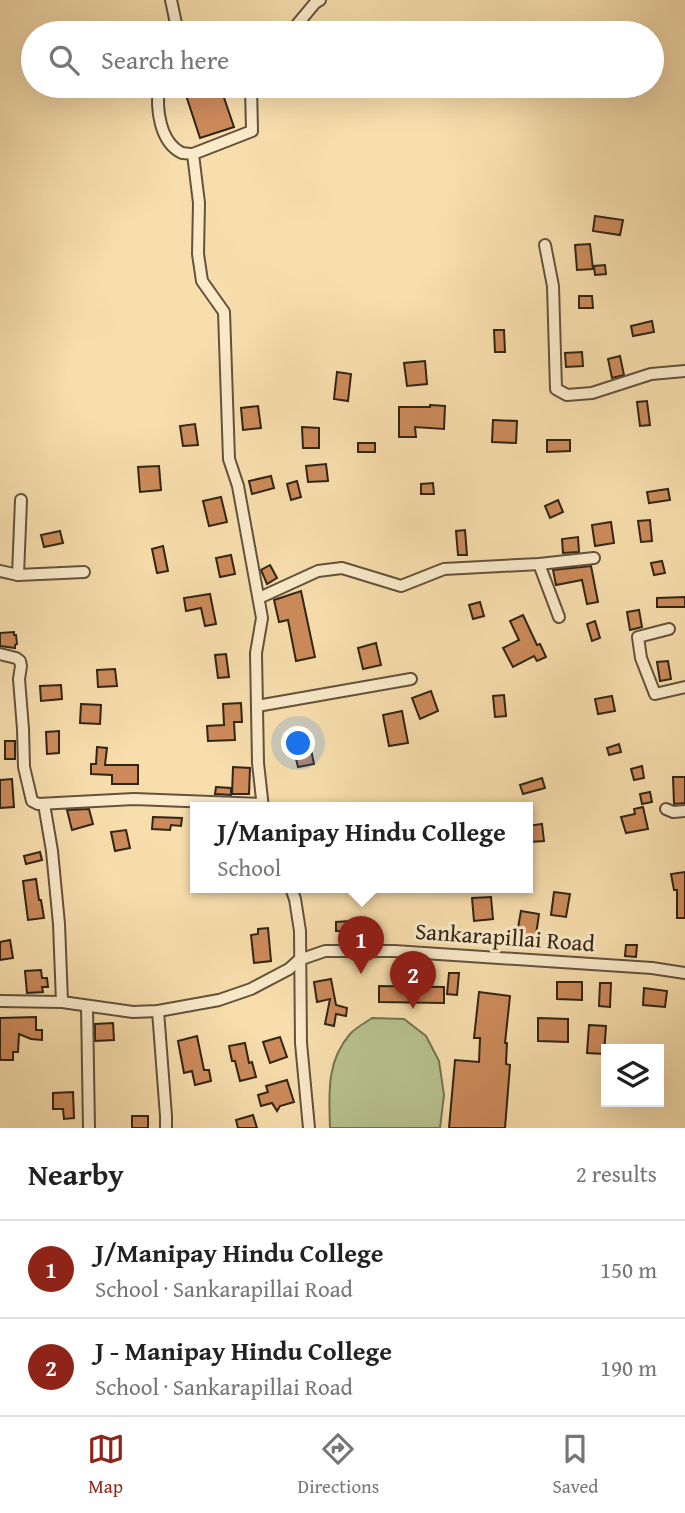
<!DOCTYPE html>
<meta charset="utf-8">
<style>
body{margin:0;font-family:"Gentium Book Plus",serif;background:#f6f6f6;color:#222}
.controls{position:absolute;right:21px;bottom:21px;display:grid;overflow:hidden;border-radius:0px;box-shadow:0 7px 28px #0002}
.controls button{width:63px;height:63px;display:grid;place-items:center;padding:0;border:0;border-bottom:2px solid #e0e0e0;background:#fff;color:#222;font:35px sans-serif}
.you{position:absolute;left:299px;top:744px;width:24px;height:24px;margin:-18px;border:5px solid #fff;border-radius:50%;background:#1a73e8;box-shadow:0 0 0 10px #1a73e833}
.badge{display:grid;place-items:center;width:46px;height:46px;border-radius:50%;background:#8f2418;color:#fff;font-size:23px;font-weight:700}
.pin{position:absolute;translate:-50% -58px;filter:drop-shadow(0 2px 4px #0008)}
.pin::after{content:'';position:absolute;top:37px;width:24px;height:21px;background:inherit;clip-path:polygon(0 0,100% 0,50% 100%)}
.popup{position:absolute;left:190px;top:802px;width:343px;height:91px;box-sizing:border-box;display:grid;place-content:center;border-radius:0px;background:#fff;filter:drop-shadow(0 2px 5px #0005);font-size:23px;white-space:nowrap;color:#767676}
.popup b{font-size:26px;color:#222}
.popup::after{content:'';position:absolute;left:50%;top:100%;margin-left:-14px;border:14px solid transparent;border-top-color:#fff}
.list{margin:0;padding:0;list-style:none}
h2{display:flex;justify-content:space-between;align-items:center;height:91px;margin:0;padding:0 28px;font-size:30px}
h2 small{font-size:23px;font-weight:400;color:#767676}
.list li{display:grid;grid-template-columns:46px 1fr auto;gap:21px;align-items:center;box-sizing:border-box;height:98px;padding:0 28px;border-top:2px solid #e0e0e0}
.list b{display:block;font-size:26px;white-space:nowrap}
.list p{margin:0;font-size:23px;white-space:nowrap;color:#767676}
.list em{font-size:23px;font-style:normal;color:#767676}
.icon{flex:none;width:38px;height:38px;fill:none;stroke:currentColor;stroke-width:2;stroke-linecap:round;stroke-linejoin:round}
.map{position:relative;flex:none;width:685px;height:1128px;overflow:hidden}
.search{position:absolute;background:#fff;box-shadow:0 7px 28px #0002;left:21px;right:21px;top:21px;height:77px;display:flex;align-items:center;gap:18px;box-sizing:border-box;padding:0 24px;border-radius:38px;color:#767676;font-size:26px}
.sheet{height:287px;background:#fff}
nav{display:flex;justify-content:space-around;align-items:center;box-sizing:border-box;height:98px;border-top:2px solid #e0e0e0;background:#fff;font-size:19px;color:#767676}
nav a{display:grid;justify-items:center;gap:4px}
nav .on{color:#8f2418}
.map>svg:first-child{display:block}
.green{fill:#b7c28e;stroke:#747452;stroke-width:2}
.building{fill:#cd8b5b;stroke:#302516;stroke-width:2}
.lines{fill:none;stroke-linecap:round;stroke-linejoin:round}
.minor-casing{stroke:#62533c;stroke-width:14}
.minor{stroke:#faeaca;stroke-width:10}
.labels{text-anchor:middle;stroke-width:6;stroke-linejoin:round;paint-order:stroke}
.street-label{font-size:23px;fill:#302516;stroke:#faeaca}
</style>
<div class="map">
<svg width="685" height="1128" viewBox="0 0 685 1128">
<rect width="100%" height="100%" fill="#f8dead"/>
<filter id="stains"><feTurbulence type="fractalNoise" baseFrequency=".00286" numOctaves="4"/><feColorMatrix values="0 0 0 0 .2 0 0 0 0 .09 0 0 0 0 .02 0 0 0 .5 -.17"/></filter>
<radialGradient id="worn" r=".72"><stop offset=".6" stop-color="#630" stop-opacity="0"/><stop offset="1" stop-color="#630" stop-opacity=".3"/></radialGradient>
<path class="green" d="M372 1018 404 1019 426 1036 439 1061 444 1095 440 1128H330C329 1094 326 1062 350 1034 355 1028 365 1023 372 1018Z"/>
<g class="building">
<path d="M183 86H220L234 127 200 138Z"/>
<path d="M595 216 623 220 620 235 593 231Z"/>
<path d="M590 244 593 269 577 270 575 245Z"/>
<path d="M605 265 606 274 595 275 594 266Z"/>
<path d="M579 296H592L593 308H579Z"/>
<path d="M652 321 654 332 633 336 631 326Z"/>
<path d="M494 330H504L505 352H495Z"/>
<path d="M582 352 583 366 566 367 565 353Z"/>
<path d="M620 356 624 375 612 378 608 359Z"/>
<path d="M425 361 427 384 407 386 404 363Z"/>
<path d="M337 372 351 374 348 401 334 399Z"/>
<path d="M647 401 650 425 640 426 637 402Z"/>
<path d="M430 405 445 406 444 429 415 427 416 437H399V407H430Z"/>
<path d="M258 406 261 428 243 430 241 408Z"/>
<path d="M493 420 517 421 516 443 492 442Z"/>
<path d="M195 424 198 445 183 446 180 426Z"/>
<path d="M302 427 319 428V448H303Z"/>
<path d="M547 440H570V451L547 452Z"/>
<rect x="358" y="443" width="17" height="9"/>
<path d="M326 464 328 481 308 482 306 466Z"/>
<path d="M159 466 161 490 140 492 138 467Z"/>
<path d="M271 476 274 488 252 494 249 481Z"/>
<path d="M297 481 301 497 291 500 287 484Z"/>
<path d="M433 483 434 494H421V484Z"/>
<path d="M668 489 670 500 649 503 647 492Z"/>
<path d="M221 497 227 522 209 526 203 501Z"/>
<path d="M558 500 563 512 550 518 545 506Z"/>
<path d="M650 520 652 541 641 542 638 521Z"/>
<path d="M611 522 614 543 595 546 592 525Z"/>
<path d="M465 530 467 555H458L456 531Z"/>
<path d="M60 531 63 543 44 547 41 535Z"/>
<path d="M578 537 579 552 563 553 562 539Z"/>
<path d="M163 546 168 571 157 573 152 549Z"/>
<path d="M231 555 235 574 220 577 216 558Z"/>
<path d="M662 561 665 573 654 575 651 563Z"/>
<path d="M270 565 277 578 267 584 261 570Z"/>
<path d="M591 566 598 602 587 604 582 580 556 585 553 570Z"/>
<path d="M301 591 315 657 296 661 288 620 279 622 274 600Z"/>
<path d="M210 594 216 624 205 626 201 608 186 611 184 598Z"/>
<path d="M685 597V607H657V598Z"/>
<path d="M480 602 484 616 473 619 469 605Z"/>
<path d="M639 610 642 627 630 630 627 612Z"/>
<path d="M523 615 537 645 540 644 546 657 537 661 534 656 513 667 503 648 519 640 510 621Z"/>
<path d="M595 621 600 638 592 641 587 624Z"/>
<path d="M14 632V635H16L17 644 15 645V648L0 646V633Z"/>
<path d="M376 643 381 665 363 669 358 648Z"/>
<path d="M226 654 229 677 218 678 215 655Z"/>
<path d="M668 661 671 679 660 681 657 662Z"/>
<path d="M115 669 117 686 98 687 97 670Z"/>
<path d="M61 685 62 699 41 701 40 686Z"/>
<path d="M431 691 438 711 420 719 412 698Z"/>
<path d="M504 695 506 716 495 717 493 696Z"/>
<path d="M612 696 615 711 598 714 595 699Z"/>
<path d="M241 703 242 722H234L235 740 208 741 207 726 224 725 223 704Z"/>
<path d="M81 704 101 705 100 724 80 723Z"/>
<path d="M402 711 408 743 389 746 383 715Z"/>
<path d="M59 731V753L47 754 46 732Z"/>
<path d="M308 735 314 764 298 767 291 739Z"/>
<rect x="5" y="741" width="10" height="18"/>
<path d="M619 744 621 752 609 755 607 748Z"/>
<path d="M97 747 107 748 105 765H138V784H112V775L91 774V764H96Z"/>
<path d="M642 766 644 778 634 780 631 769Z"/>
<path d="M233 767 250 768 249 794H232Z"/>
<path d="M673 777H685V803L674 804Z"/>
<path d="M542 778 545 788 523 794 520 785Z"/>
<path d="M12 779 14 807 0 808V780Z"/>
<path d="M216 787 231 788V795L215 794Z"/>
<path d="M650 792 652 802 642 804 640 794Z"/>
<path d="M643 807 648 829 626 833 621 817 635 814 634 809Z"/>
<path d="M89 809 93 824 72 830 67 810Z"/>
<path d="M153 817 182 818 181 826 171 825 170 830 152 829Z"/>
<path d="M542 824 544 841 530 842 528 826Z"/>
<path d="M126 830 130 848 115 851 111 832Z"/>
<path d="M40 852 42 860 26 864 24 856Z"/>
<path d="M685 872V918H677V890H674L671 874Z"/>
<path d="M36 879 39 900H41L44 918 28 920 23 881Z"/>
<path d="M554 892 570 894 566 917 551 915Z"/>
<path d="M491 897 493 919 474 921 472 898Z"/>
<path d="M521 911 539 914 535 942 516 939Z"/>
<path d="M350 921 351 931H336V922Z"/>
<path d="M268 928 271 961 254 963 251 935 258 934V929Z"/>
<path d="M10 940 13 958 0 960V942Z"/>
<path d="M626 945H637L636 957 625 956Z"/>
<path d="M41 970 42 978H47L48 987H42L43 992 27 993 25 971Z"/>
<path d="M449 973H459L457 995 447 994Z"/>
<path d="M331 979 336 1005 347 1008 346 1016 336 1014 334 1026 325 1024 330 999 317 1002 314 982Z"/>
<path d="M557 982H582V1000L557 999Z"/>
<path d="M600 983H611L610 1007 599 1006Z"/>
<path d="M379 986 444 987V1003L379 1002Z"/>
<path d="M644 988 667 991 665 1007 643 1005Z"/>
<path d="M479 992 510 996 505 1043H507L506 1064 510 1065 505 1128H449L455 1060 479 1062 480 1038H474Z"/>
<path d="M36 1017V1030H42V1040L31 1039 19 1034 18 1052H13V1060H0V1018Z"/>
<path d="M538 1018 568 1019V1042L538 1041Z"/>
<path d="M113 1023 114 1040 95 1041V1024Z"/>
<path d="M589 1025 606 1026 604 1054 587 1053Z"/>
<path d="M197 1036 204 1070H209L211 1081 195 1085 192 1071 184 1073 178 1041Z"/>
<path d="M280 1037 287 1057 270 1063 263 1042Z"/>
<path d="M245 1043 249 1063 252 1062 256 1077 240 1081 235 1061H232L229 1046Z"/>
<path d="M287 1080 294 1102 280 1106 277 1111 272 1103 261 1106 258 1095 268 1092 266 1086Z"/>
<path d="M73 1092 74 1118 64 1119 63 1109H53V1093Z"/>
<path d="M253 1115 257 1128H238L236 1120Z"/>
<rect x="132" y="1116" width="16" height="12"/>
</g>
<g class="lines">
<defs>
<g id="minor">
<path d="M171 0 178 33"/>
<path d="M290 33 315 3 320 0"/>
<path d="M159 86C156 107 159 142 182 153 183 153 191 154 193 154"/>
<path d="M251 86 252 131 193 154 199 203 198 254 202 281 224 312 229 459 238 486 262 618 256 653 258 763 263 808"/>
<path d="M545 245 553 286 556 389 567 395 592 393 651 374 685 371"/>
<path d="M539 564 559 617"/>
<path d="M0 571 18 575 21 500"/>
<path d="M18 575 84 572"/>
<path d="M259 598 318 571 342 568 401 586 444 569 539 564 594 558"/>
<path d="M669 629 638 637 641 658 655 694 685 687"/>
<path d="M0 654 16 658 20 661 21 666 19 679 23 729 24 767 32 801 38 804 134 799 261 804"/>
<path d="M257 706 411 679"/>
<path d="M44 804 52 851 59 924 62 1002"/>
<path d="M666 809 673 812 685 811"/>
<path d="M291 888 295 899 300 931 301 1043 309 1128"/>
<path d="M0 1001 62 1002 133 1012 158 1011 219 1000 251 989 289 969 299 960 325 951H394L652 968 685 973"/>
<path d="M87 1006 89 1128"/>
<path d="M158 1011 166 1116V1128"/>
</g>
</defs>
<use href="#minor" class="minor-casing"/>
<use href="#minor" class="minor"/>
</g>
<g class="labels">
<g class="street-label">
<text transform="translate(505 937) rotate(4)" y="8">Sankarapillai Road</text>
</g>
</g>
<rect width="100%" height="100%" filter="url(#stains)"/>
<rect width="100%" height="100%" fill="url(#worn)"/>
</svg>
<div class="controls">
<button><svg class="icon" aria-label="layers" viewBox="0 0 24 24"><path d="M12 4l9 5-9 5-9-5zM3 14l9 5 9-5"/></svg></button>
</div>
<div class="you"></div>
<div class="pin badge" style="left:361px;top:974px">1</div>
<div class="popup"><b>J/Manipay Hindu College</b>School</div>
<div class="pin badge" style="left:413px;top:1009px">2</div>
<div class="search"><svg class="icon" aria-label="search" viewBox="0 0 24 24"><circle cx="10" cy="10" r="6"/><path d="M15 15l6 6"/></svg>Search here</div>
</div>
<section class="sheet">
<h2>Nearby<small>2 results</small></h2>
<ul class="list">
<li><span class="badge">1</span><div><b>J/Manipay Hindu College</b><p>School · Sankarapillai Road</p></div><em>150 m</em></li>
<li><span class="badge">2</span><div><b>J - Manipay Hindu College</b><p>School · Sankarapillai Road</p></div><em>190 m</em></li>
</ul>
</section>
<nav>
<a class="on"><svg class="icon" aria-label="map" viewBox="0 0 24 24"><path d="M3 6l6-2 6 2 6-2v14l-6 2-6-2-6 2zM9 4v14M15 6v14"/></svg>Map</a>
<a><svg class="icon" aria-label="directions" viewBox="0 0 24 24"><path d="M12 3l9 9-9 9-9-9zM9 14v-3h6M13 9l2 2-2 2"/></svg>Directions</a>
<a><svg class="icon" aria-label="saved" viewBox="0 0 24 24"><path d="M7 4h10v16l-5-4-5 4z"/></svg>Saved</a>
</nav>
